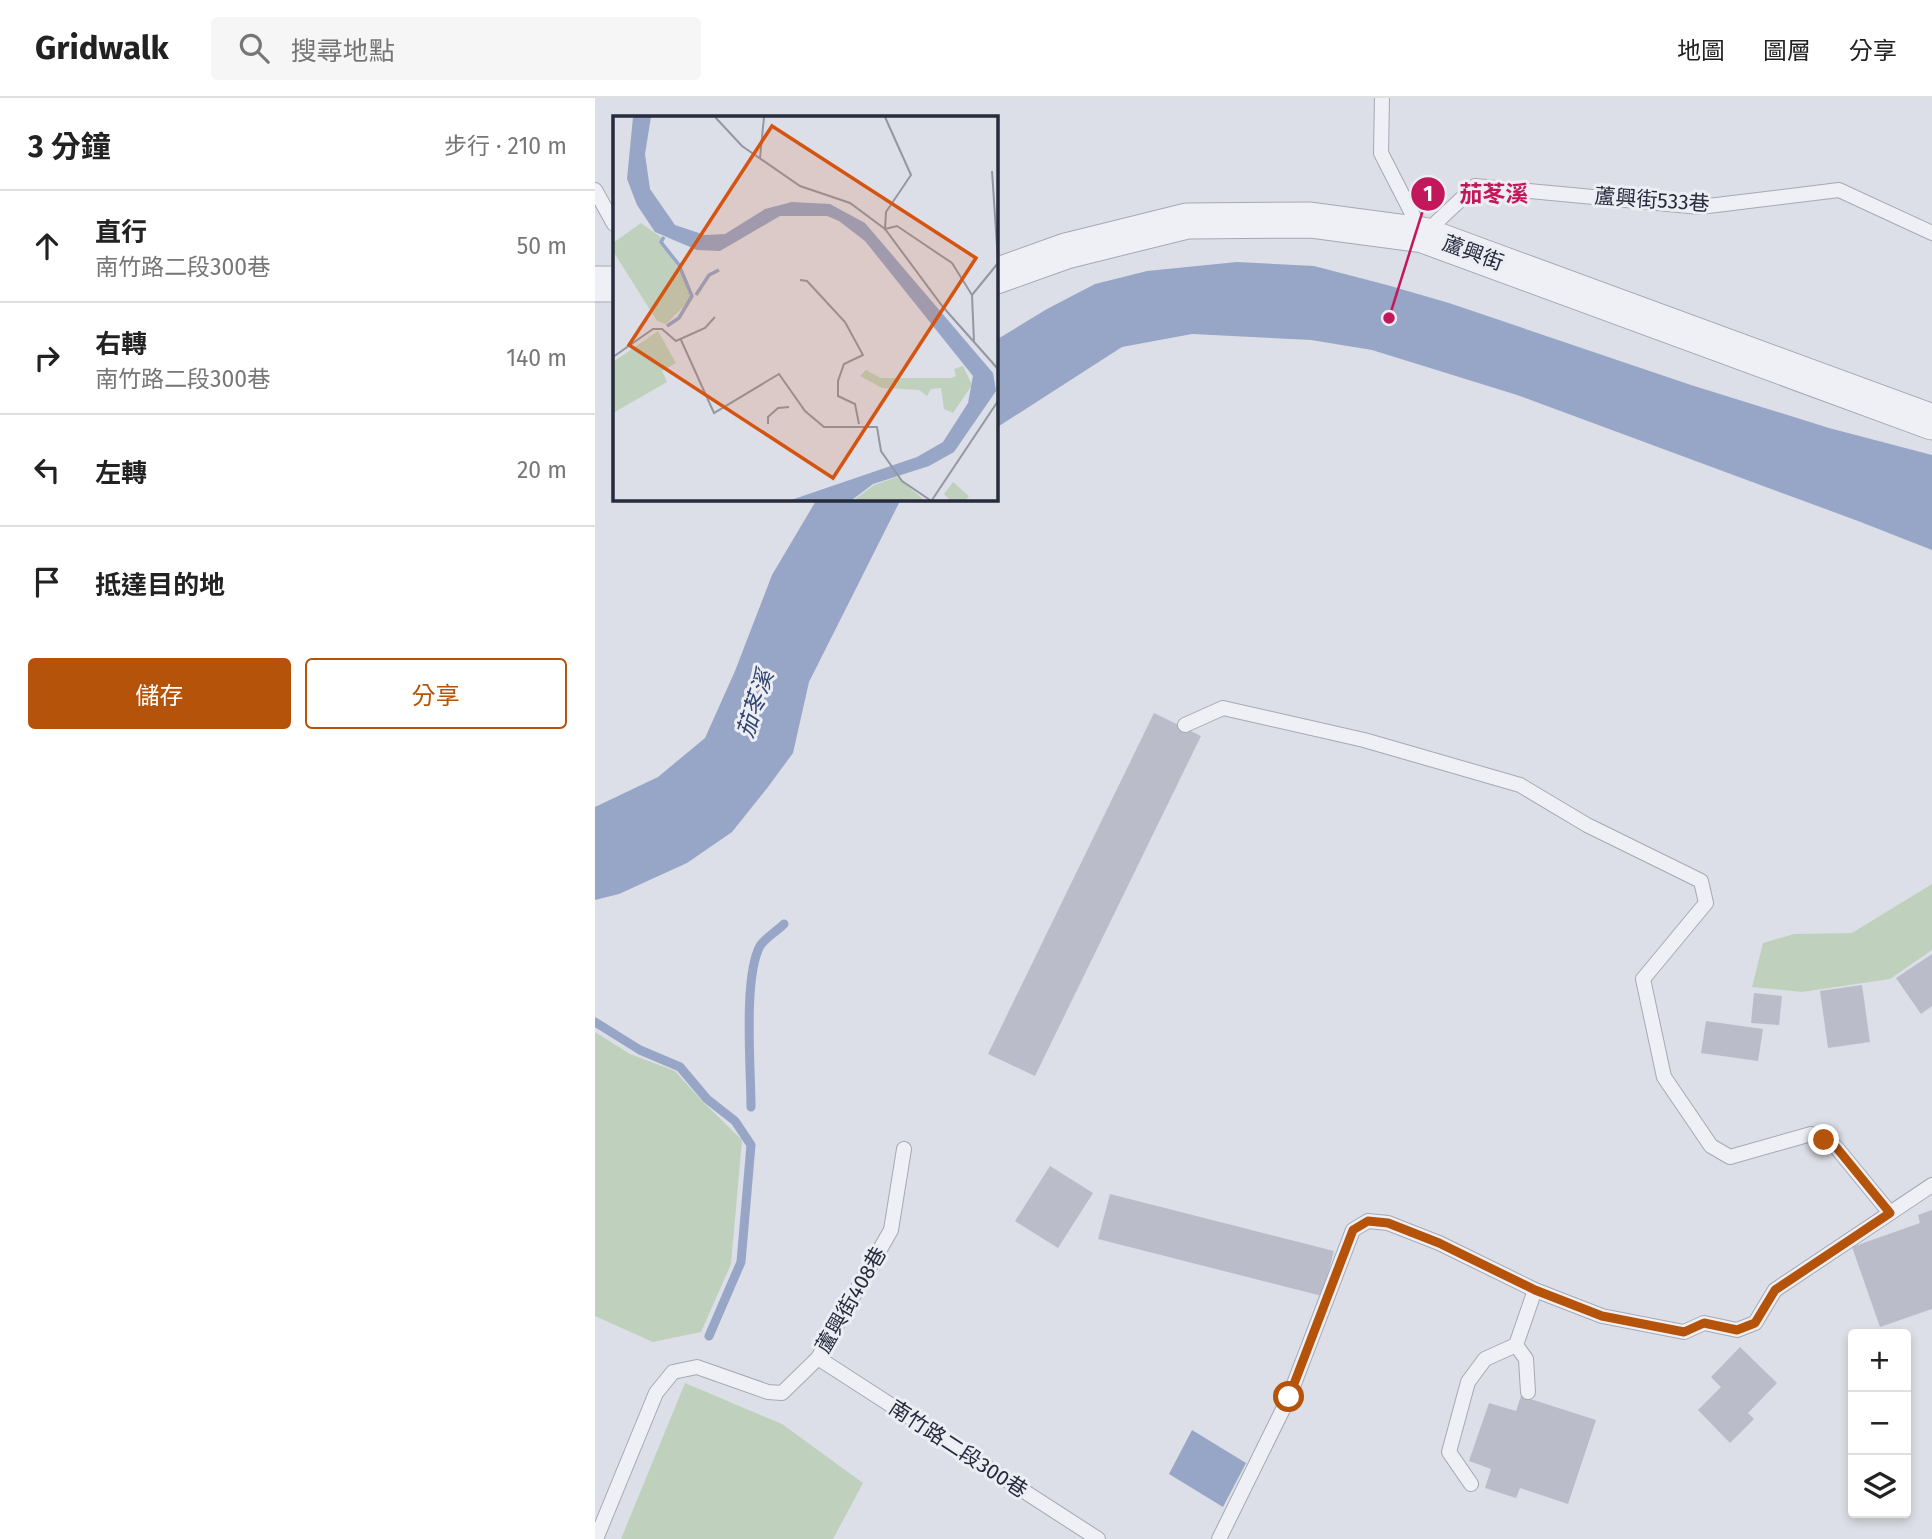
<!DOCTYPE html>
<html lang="zh-TW">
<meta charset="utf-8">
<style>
body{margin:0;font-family:"Fira Sans","Noto Sans TC",sans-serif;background:#f6f6f6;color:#222}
.controls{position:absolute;right:21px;bottom:21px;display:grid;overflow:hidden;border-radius:7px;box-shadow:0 4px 10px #0003}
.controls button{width:63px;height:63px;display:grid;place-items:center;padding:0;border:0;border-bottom:2px solid #e0e0e0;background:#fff;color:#222;font:35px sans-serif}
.stop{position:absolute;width:21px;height:21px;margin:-16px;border:5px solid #b45309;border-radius:50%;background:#fff}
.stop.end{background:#b45309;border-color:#fff;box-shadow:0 2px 7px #0008}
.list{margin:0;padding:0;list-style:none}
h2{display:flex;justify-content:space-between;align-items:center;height:91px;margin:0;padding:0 28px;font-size:30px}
h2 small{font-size:23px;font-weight:400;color:#767676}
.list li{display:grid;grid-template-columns:46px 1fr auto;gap:21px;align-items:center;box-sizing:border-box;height:112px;padding:0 28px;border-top:2px solid #e0e0e0}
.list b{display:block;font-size:26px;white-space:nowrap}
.list p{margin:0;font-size:23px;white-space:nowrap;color:#767676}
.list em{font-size:23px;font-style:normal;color:#767676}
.actions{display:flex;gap:14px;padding:21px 28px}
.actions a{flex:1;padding:16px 0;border:2px solid #b45309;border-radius:7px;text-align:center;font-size:24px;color:#b45309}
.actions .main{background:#b45309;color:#fff}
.icon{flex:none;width:38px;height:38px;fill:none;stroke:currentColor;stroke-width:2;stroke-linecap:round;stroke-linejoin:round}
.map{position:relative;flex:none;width:1337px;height:1441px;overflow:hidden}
header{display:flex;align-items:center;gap:42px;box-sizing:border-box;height:98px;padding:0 35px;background:#fff;border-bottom:2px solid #e0e0e0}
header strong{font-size:33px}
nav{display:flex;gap:38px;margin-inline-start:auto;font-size:24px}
.search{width:490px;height:63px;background:#f6f6f6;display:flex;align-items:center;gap:18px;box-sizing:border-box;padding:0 24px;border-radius:7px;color:#767676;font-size:26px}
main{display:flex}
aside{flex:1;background:#fff}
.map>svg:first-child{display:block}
.green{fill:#bfd1bd}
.water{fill:#97a6c7}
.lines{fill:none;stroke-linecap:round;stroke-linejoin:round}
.stream{stroke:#97a6c7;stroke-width:9}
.building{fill:#babdc9}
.service-casing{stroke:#a5a9b4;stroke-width:16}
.tertiary-casing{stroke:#a5a9b4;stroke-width:37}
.service{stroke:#eff0f5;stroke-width:14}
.tertiary{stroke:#eff0f5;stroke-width:35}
.route{stroke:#b45309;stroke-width:9}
.labels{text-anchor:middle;stroke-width:6;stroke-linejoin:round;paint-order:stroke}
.street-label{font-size:21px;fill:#262b3d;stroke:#eceef4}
.water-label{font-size:23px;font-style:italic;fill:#304371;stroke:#eceef4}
.inset-river{fill:none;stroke:#97a6c7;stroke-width:3.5}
.inset-road{fill:none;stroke:#9397a3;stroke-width:2}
.view{fill:#d55411;fill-opacity:0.15;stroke:#d55411;stroke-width:3.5}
.inset-edge{fill:none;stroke:#262b3d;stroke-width:3.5}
.leader{fill:none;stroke:#c2185b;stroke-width:2.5}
.callout-dot{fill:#c2185b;stroke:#eceef4;stroke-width:2.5}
.mark-label{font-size:21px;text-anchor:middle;font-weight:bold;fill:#fff}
.callout-label{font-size:23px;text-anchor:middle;font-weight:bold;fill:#c2185b;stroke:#eceef4;stroke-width:6;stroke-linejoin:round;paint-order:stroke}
</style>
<header>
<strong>Gridwalk</strong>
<div class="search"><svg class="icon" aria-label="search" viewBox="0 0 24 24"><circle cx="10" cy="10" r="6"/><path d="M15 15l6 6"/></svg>搜尋地點</div>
<nav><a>地圖</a><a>圖層</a><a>分享</a></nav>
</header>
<main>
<aside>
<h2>3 分鐘<small>步行 · 210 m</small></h2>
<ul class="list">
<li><svg class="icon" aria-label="ahead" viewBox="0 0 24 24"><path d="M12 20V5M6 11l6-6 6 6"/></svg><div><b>直行</b><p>南竹路二段300巷</p></div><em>50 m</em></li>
<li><svg class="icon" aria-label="right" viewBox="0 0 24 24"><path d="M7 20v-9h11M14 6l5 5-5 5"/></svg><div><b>右轉</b><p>南竹路二段300巷</p></div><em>140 m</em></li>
<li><svg class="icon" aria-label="left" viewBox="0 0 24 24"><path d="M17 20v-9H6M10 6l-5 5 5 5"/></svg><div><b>左轉</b></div><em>20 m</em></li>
<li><svg class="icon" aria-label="arrive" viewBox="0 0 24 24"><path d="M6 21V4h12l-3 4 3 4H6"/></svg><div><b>抵達目的地</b></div></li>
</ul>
<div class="actions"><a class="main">儲存</a><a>分享</a></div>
</aside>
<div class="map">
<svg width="1337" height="1441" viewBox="0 0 1337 1441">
<rect width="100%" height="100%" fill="#dcdfe7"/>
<g class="green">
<path d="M1337 786V852L1295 881 1207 894 1157 889 1168 845 1199 836 1257 835Z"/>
<path d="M0 934 35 956 80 973 106 1002 147 1042 136 1166 106 1234 58 1244 0 1218Z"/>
<path d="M90 1285 187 1326 268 1385 238 1441H26Z"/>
</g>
<g class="water">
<path d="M642 164 719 168 792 187 854 205 1096 287 1234 330 1337 357V452L1263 423 922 297 777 252 716 242 597 236 527 249 401 330V242L452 211 500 186 552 173Z"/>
<path d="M222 401H306L214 584 198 655 173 689 137 734 92 765 24 796 0 802V709L63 679 110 640 140 573 177 477Z"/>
<path d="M597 1332 651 1365 628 1409 574 1376Z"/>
</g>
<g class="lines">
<g class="stream">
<path d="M0 924 45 952 85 969 112 1001 140 1023 156 1047 146 1164 114 1238"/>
<path d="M156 1009C156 972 148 879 165 848 170 840 182 833 189 826"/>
</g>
</g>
<g class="building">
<path d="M559 615 606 638 440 978 393 956Z"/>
<path d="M1337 856V908L1326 916 1301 880Z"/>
<path d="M1267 887 1275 944 1233 950 1225 893Z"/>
<path d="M1159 895 1187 898 1184 927 1156 925Z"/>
<path d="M1111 923 1168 931 1163 963 1106 955Z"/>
<path d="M455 1068 498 1095 463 1150 420 1123Z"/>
<path d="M515 1096 739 1153 727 1198 503 1141Z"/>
<path d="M1337 1112V1211L1285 1229 1257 1149 1325 1125 1323 1117Z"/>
<path d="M1145 1249 1182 1285 1153 1315 1159 1321 1135 1345 1103 1312 1126 1289 1116 1279Z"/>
<path d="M926 1298 1001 1322 973 1406 925 1390 921 1400 890 1390 896 1371 874 1363 894 1305 921 1313Z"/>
</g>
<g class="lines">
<defs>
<g id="service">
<path d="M787 0 786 55 828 137 880 88 1105 109 1244 92 1337 135"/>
<path d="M0 92 19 126"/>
<path d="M590 627 628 610 769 642 925 687 992 727 1106 783 1111 805 1048 881 1069 979 1116 1048 1135 1059 1216 1036 1241 1049 1295 1115"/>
<path d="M223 1260 503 1441"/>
<path d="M933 1294 931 1261 921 1247 940 1192"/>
<path d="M876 1386 854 1354 873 1284 890 1261 921 1247"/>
<path d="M1 1441 61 1295 78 1274 102 1269 173 1294 187 1295 223 1260 296 1132 309 1051"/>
<path d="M624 1441 694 1299 758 1132 773 1123 793 1125 844 1145 940 1192 1007 1218 1089 1234 1109 1225 1142 1232 1160 1225 1180 1192 1337 1087"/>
</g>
<g id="tertiary">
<path d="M401 178 471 153 592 123 715 122 828 137 1337 324"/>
<path d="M0 186H19"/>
</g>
</defs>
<use href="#service" class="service-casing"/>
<use href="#tertiary" class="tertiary-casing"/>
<use href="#service" class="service"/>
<use href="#tertiary" class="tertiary"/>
</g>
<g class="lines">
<path class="route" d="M694 1299 758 1132 773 1123 793 1125 844 1145 940 1192 1007 1218 1089 1234 1109 1225 1142 1232 1160 1225 1180 1192 1295 1115 1241 1049 1229 1042"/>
</g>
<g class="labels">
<g class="street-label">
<text transform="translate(1057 102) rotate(4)" y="7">蘆興街533巷</text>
<text transform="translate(878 155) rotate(20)" y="7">蘆興街</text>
<text transform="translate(256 1202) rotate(-60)" y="7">蘆興街408巷</text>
<text transform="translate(363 1351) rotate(33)" y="7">南竹路二段300巷</text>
</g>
<g class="water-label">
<text transform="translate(160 606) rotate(-72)" y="8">茄苳溪</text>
</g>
</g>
<g transform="translate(18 18)">
<rect width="385" height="385" fill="#dcdfe7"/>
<path d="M28 107 49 122 47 126 75 166 78 183 53 208 44 205 0 135V127ZM45 215 63 247 49 255 54 266 0 297V246ZM350 250 359 269 340 297 331 293 328 272 318 273 314 280 306 274 269 272 247 260 253 254 268 262H338L343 260 341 253ZM284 361 311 384H241L261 369ZM340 366 356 380 353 384H337L331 378Z" fill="#bfd1bd"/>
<path d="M20 1H38L32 38 37 73 62 109 92 119 112 118 152 93 179 86 217 88 252 107 380 257 383 275 341 336 316 350 260 368 239 384H178L304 341 330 326 355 287 360 260 252 125 226 105 214 100H167L107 135 84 134 42 116 24 89 14 63Z" fill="#97a6c7"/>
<path class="inset-river" d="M51 121 48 126 66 149 79 180 66 202 54 210M83 179 96 159 106 154"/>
<path class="inset-road" d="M102 1 129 30 187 70 237 87 272 113 330 191 385 253M272 1 298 59 273 96 272 113 284 110 339 147 359 179 361 226M147 42 151 1M379 55 385 145M187 164 194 165 232 206 250 239 231 248 225 265V280L242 288 246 308M359 179 385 147M68 224 101 297 166 258 192 295 211 311H264L268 335 289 365 317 384M0 241 40 213H49L63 225 92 212 102 201M155 308V301L165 292 176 291M319 384 385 285"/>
<path class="view" d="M159 10 363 142 220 362 16 229Z"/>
<rect width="385" height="385" class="inset-edge"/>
</g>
<path class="leader" d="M794 220L833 96"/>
<g class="callout-dot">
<circle cx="794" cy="220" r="7"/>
<circle cx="833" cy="96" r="18"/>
</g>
<g class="mark-label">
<text x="833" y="103">1</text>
</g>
<g class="callout-label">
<text x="899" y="104">茄苳溪</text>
</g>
</svg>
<div class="controls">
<button>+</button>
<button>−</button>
<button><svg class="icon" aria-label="layers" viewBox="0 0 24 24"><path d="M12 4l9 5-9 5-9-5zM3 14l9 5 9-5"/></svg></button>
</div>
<div class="stop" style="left:694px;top:1299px"></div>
<div class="stop end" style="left:1229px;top:1042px"></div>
</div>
</main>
